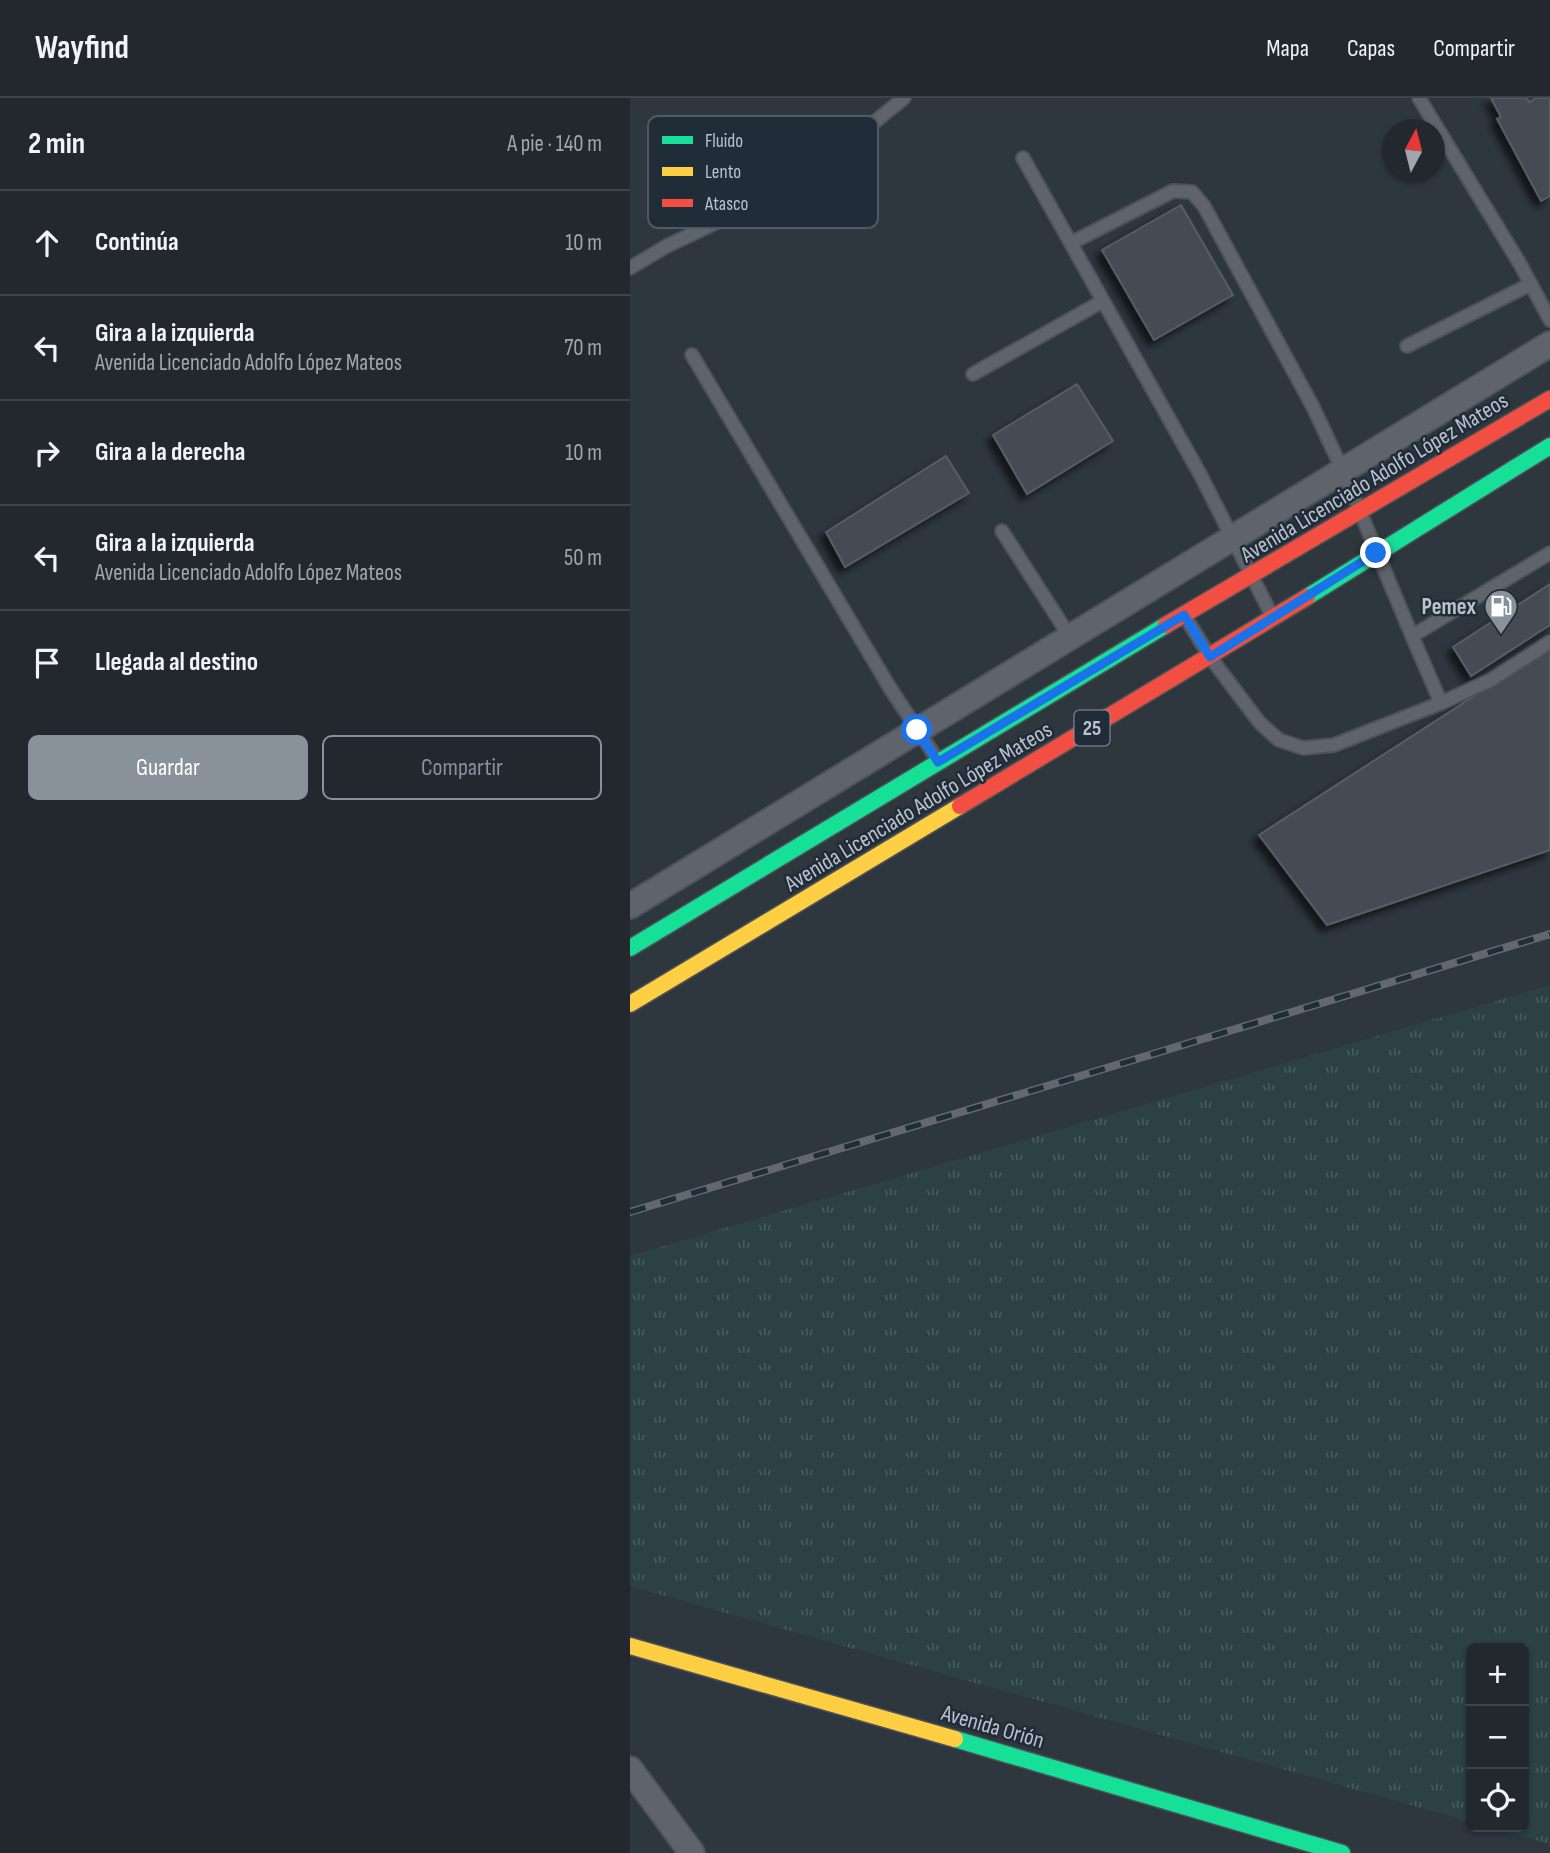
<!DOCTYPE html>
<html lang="es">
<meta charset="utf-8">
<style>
body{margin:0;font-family:"Sofia Sans Condensed",sans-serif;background:#2a3036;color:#f1f3f6}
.controls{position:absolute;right:21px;bottom:21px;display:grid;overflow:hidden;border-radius:10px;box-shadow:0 2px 5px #0004}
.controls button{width:63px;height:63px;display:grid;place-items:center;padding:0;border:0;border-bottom:2px solid #3f444a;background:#22282e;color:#f1f3f6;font:35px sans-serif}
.compass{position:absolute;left:752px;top:21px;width:63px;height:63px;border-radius:50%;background:#22282e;box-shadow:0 2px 5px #0004;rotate:7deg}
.stop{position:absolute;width:21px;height:21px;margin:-16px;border:5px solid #1a73e8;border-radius:50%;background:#fff}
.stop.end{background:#1a73e8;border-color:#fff;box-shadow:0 2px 7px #0008}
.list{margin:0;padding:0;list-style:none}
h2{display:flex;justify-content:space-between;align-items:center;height:91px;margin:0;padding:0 28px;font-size:30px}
h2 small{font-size:23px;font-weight:400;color:#a2a6aa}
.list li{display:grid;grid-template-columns:46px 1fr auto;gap:21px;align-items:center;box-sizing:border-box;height:105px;padding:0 28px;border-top:2px solid #3f444a}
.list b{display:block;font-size:26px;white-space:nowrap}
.list p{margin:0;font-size:23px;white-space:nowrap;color:#a2a6aa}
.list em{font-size:23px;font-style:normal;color:#a2a6aa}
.actions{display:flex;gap:14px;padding:21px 28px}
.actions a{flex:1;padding:16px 0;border:2px solid #89919b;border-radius:10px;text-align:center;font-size:24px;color:#89919b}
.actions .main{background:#89919b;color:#fff}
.icon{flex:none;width:38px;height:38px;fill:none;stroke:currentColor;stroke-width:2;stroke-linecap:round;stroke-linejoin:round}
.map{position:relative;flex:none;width:920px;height:1755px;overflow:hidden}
header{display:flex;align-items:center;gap:42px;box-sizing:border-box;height:98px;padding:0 35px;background:#22282e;border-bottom:2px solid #3f444a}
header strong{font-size:33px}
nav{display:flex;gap:38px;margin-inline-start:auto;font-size:24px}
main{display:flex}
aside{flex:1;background:#22282e}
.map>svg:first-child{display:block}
.grass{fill:url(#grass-tufts)}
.building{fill:#454b52;stroke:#575d65;stroke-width:2;filter:url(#shadow)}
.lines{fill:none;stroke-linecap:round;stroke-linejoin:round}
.lane-casing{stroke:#4d5258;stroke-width:16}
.street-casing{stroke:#4d5258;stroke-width:28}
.fast-casing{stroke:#4d5258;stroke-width:19}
.slow-casing{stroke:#4d5258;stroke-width:19}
.jam-casing{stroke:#4d5258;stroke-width:19}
.lane{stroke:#5f646c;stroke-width:12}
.street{stroke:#5f646c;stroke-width:24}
.fast{stroke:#16e098;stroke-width:16}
.slow{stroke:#ffcf43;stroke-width:16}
.jam{stroke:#f24e42;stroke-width:16}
.rail-casing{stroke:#63686f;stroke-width:8}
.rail{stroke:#212c39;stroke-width:5;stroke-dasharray:16;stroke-linecap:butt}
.route{stroke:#1a73e8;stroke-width:9}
.labels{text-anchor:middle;stroke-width:5;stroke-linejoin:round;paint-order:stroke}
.shield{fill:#212c39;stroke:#8c95a1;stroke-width:2}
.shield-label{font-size:21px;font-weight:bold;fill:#bac2cd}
.street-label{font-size:23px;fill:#bac2cd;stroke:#212c39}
.poi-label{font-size:23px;font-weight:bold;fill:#bac2cd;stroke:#212c39;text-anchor:end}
.key{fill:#212c39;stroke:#4f5965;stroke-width:2}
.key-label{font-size:19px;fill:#bac2cd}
</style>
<header>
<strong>Wayfind</strong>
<nav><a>Mapa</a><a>Capas</a><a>Compartir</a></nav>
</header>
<main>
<aside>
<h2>2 min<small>A pie · 140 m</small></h2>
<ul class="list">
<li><svg class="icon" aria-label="ahead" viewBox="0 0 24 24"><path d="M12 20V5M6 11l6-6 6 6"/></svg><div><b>Continúa</b></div><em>10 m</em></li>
<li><svg class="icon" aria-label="left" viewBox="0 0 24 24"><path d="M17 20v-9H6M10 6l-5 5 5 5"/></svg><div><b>Gira a la izquierda</b><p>Avenida Licenciado Adolfo López Mateos</p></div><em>70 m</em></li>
<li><svg class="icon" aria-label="right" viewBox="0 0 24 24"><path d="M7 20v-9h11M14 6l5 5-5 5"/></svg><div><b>Gira a la derecha</b></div><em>10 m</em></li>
<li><svg class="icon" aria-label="left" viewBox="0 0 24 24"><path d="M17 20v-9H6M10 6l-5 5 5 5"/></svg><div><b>Gira a la izquierda</b><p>Avenida Licenciado Adolfo López Mateos</p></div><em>50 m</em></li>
<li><svg class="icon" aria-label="arrive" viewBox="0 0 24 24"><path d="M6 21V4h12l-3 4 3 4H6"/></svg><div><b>Llegada al destino</b></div></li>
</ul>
<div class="actions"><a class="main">Guardar</a><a>Compartir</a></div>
</aside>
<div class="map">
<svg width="920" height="1755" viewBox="0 0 920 1755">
<defs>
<pattern id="grass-tufts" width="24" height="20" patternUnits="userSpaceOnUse" patternTransform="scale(1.75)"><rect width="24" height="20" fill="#2b4144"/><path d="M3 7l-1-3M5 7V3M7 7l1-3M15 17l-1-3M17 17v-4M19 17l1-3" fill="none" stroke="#485b5e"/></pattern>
<filter id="shadow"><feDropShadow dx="-6" dy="6" stdDeviation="3.5" flood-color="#0009"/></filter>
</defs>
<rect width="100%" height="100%" fill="#2e363e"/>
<path class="grass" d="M920 887V1746L859 1729H894V1550H841V1724L0 1488V1158Z"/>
<g class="building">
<path d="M861 0H897L899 4 906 0H920V98L911 103 867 21 871 19Z"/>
<path d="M551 107 603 197 524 242 472 152Z"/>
<path d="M447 286 483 343 397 396 363 337Z"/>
<path d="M316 358 339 395 215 469 196 434Z"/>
<path d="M920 486V527L841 578 823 549Z"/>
<path d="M920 549V752L697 827 629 737Z"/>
</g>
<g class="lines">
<defs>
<g id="lane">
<path d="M789 0 890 166 920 222"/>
<path d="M393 60 570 376 642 518"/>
<path d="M441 145 543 93 562 94 574 108 683 309 713 373 782 538 920 455"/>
<path d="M0 170 35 149 112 112 169 80 220 44 274 0"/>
<path d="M777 248 901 186"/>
<path d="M62 257 260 590 307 661"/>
<path d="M343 276 473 203"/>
<path d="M372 433 440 539"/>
<path d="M556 520 580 559 630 625 649 642 673 650 704 647 811 605 861 582 920 544"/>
<path d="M782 538 811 605"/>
</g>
<g id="street">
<path d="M0 808 920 246"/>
<path d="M0 1671 62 1755"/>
</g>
<g id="fast">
<path d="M677 499 920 348"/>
<path d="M0 850 536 527"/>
<path d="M325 1641 712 1755"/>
</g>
<g id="slow">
<path d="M0 906 330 708"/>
<path d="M0 1548 325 1641"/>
</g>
<g id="jam">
<path d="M536 527 920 301"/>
<path d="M330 708 677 499"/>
</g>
</defs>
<use href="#lane" class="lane-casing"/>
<use href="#street" class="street-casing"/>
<use href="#fast" class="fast-casing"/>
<use href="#slow" class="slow-casing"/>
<use href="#jam" class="jam-casing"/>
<use href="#lane" class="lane"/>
<use href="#street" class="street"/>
<use href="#fast" class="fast"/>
<use href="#slow" class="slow"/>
<use href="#jam" class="jam"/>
<defs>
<path id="rail" d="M0 1114 920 836"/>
</defs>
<use href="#rail" class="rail-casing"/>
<use href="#rail" class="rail"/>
</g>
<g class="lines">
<path class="route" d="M287 632 308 664 554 517 580 559 746 455"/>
</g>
<defs>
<symbol id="fuel-pin" viewBox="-11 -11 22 30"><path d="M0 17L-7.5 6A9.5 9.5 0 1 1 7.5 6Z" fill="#89919b" stroke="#212c39"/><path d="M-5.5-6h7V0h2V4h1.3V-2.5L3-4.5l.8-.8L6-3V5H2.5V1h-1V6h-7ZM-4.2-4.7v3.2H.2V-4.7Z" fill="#fff"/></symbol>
</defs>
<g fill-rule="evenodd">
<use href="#fuel-pin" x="852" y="489" width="38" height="52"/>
</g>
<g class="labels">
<rect class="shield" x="444.5" y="612.5" width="35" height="35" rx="5"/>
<g class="shield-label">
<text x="462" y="637">25</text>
</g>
<g class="street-label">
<text transform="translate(744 379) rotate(-31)" y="8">Avenida Licenciado Adolfo López Mateos</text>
<text transform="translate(288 708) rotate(-31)" y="8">Avenida Licenciado Adolfo López Mateos</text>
<text transform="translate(363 1628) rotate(16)" y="8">Avenida Orión</text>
</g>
<g class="poi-label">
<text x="846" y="516">Pemex</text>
</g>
</g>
<rect x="18" y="18" width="230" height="112" rx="10" class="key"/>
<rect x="32" y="38" width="31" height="8" fill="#16e098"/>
<rect x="32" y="69" width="31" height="9" fill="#ffcf43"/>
<rect x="32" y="101" width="31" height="8" fill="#f24e42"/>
<g class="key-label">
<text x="75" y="49">Fluido</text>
<text x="75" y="80">Lento</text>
<text x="75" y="112">Atasco</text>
</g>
</svg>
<div class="controls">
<button>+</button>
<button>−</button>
<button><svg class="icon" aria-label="locate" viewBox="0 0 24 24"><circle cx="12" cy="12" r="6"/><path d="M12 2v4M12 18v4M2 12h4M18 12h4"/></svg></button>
</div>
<svg class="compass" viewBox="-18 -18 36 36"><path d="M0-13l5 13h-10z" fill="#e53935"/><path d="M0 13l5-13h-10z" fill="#a2a6aa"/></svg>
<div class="stop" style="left:287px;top:632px"></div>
<div class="stop end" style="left:746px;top:455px"></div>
</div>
</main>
